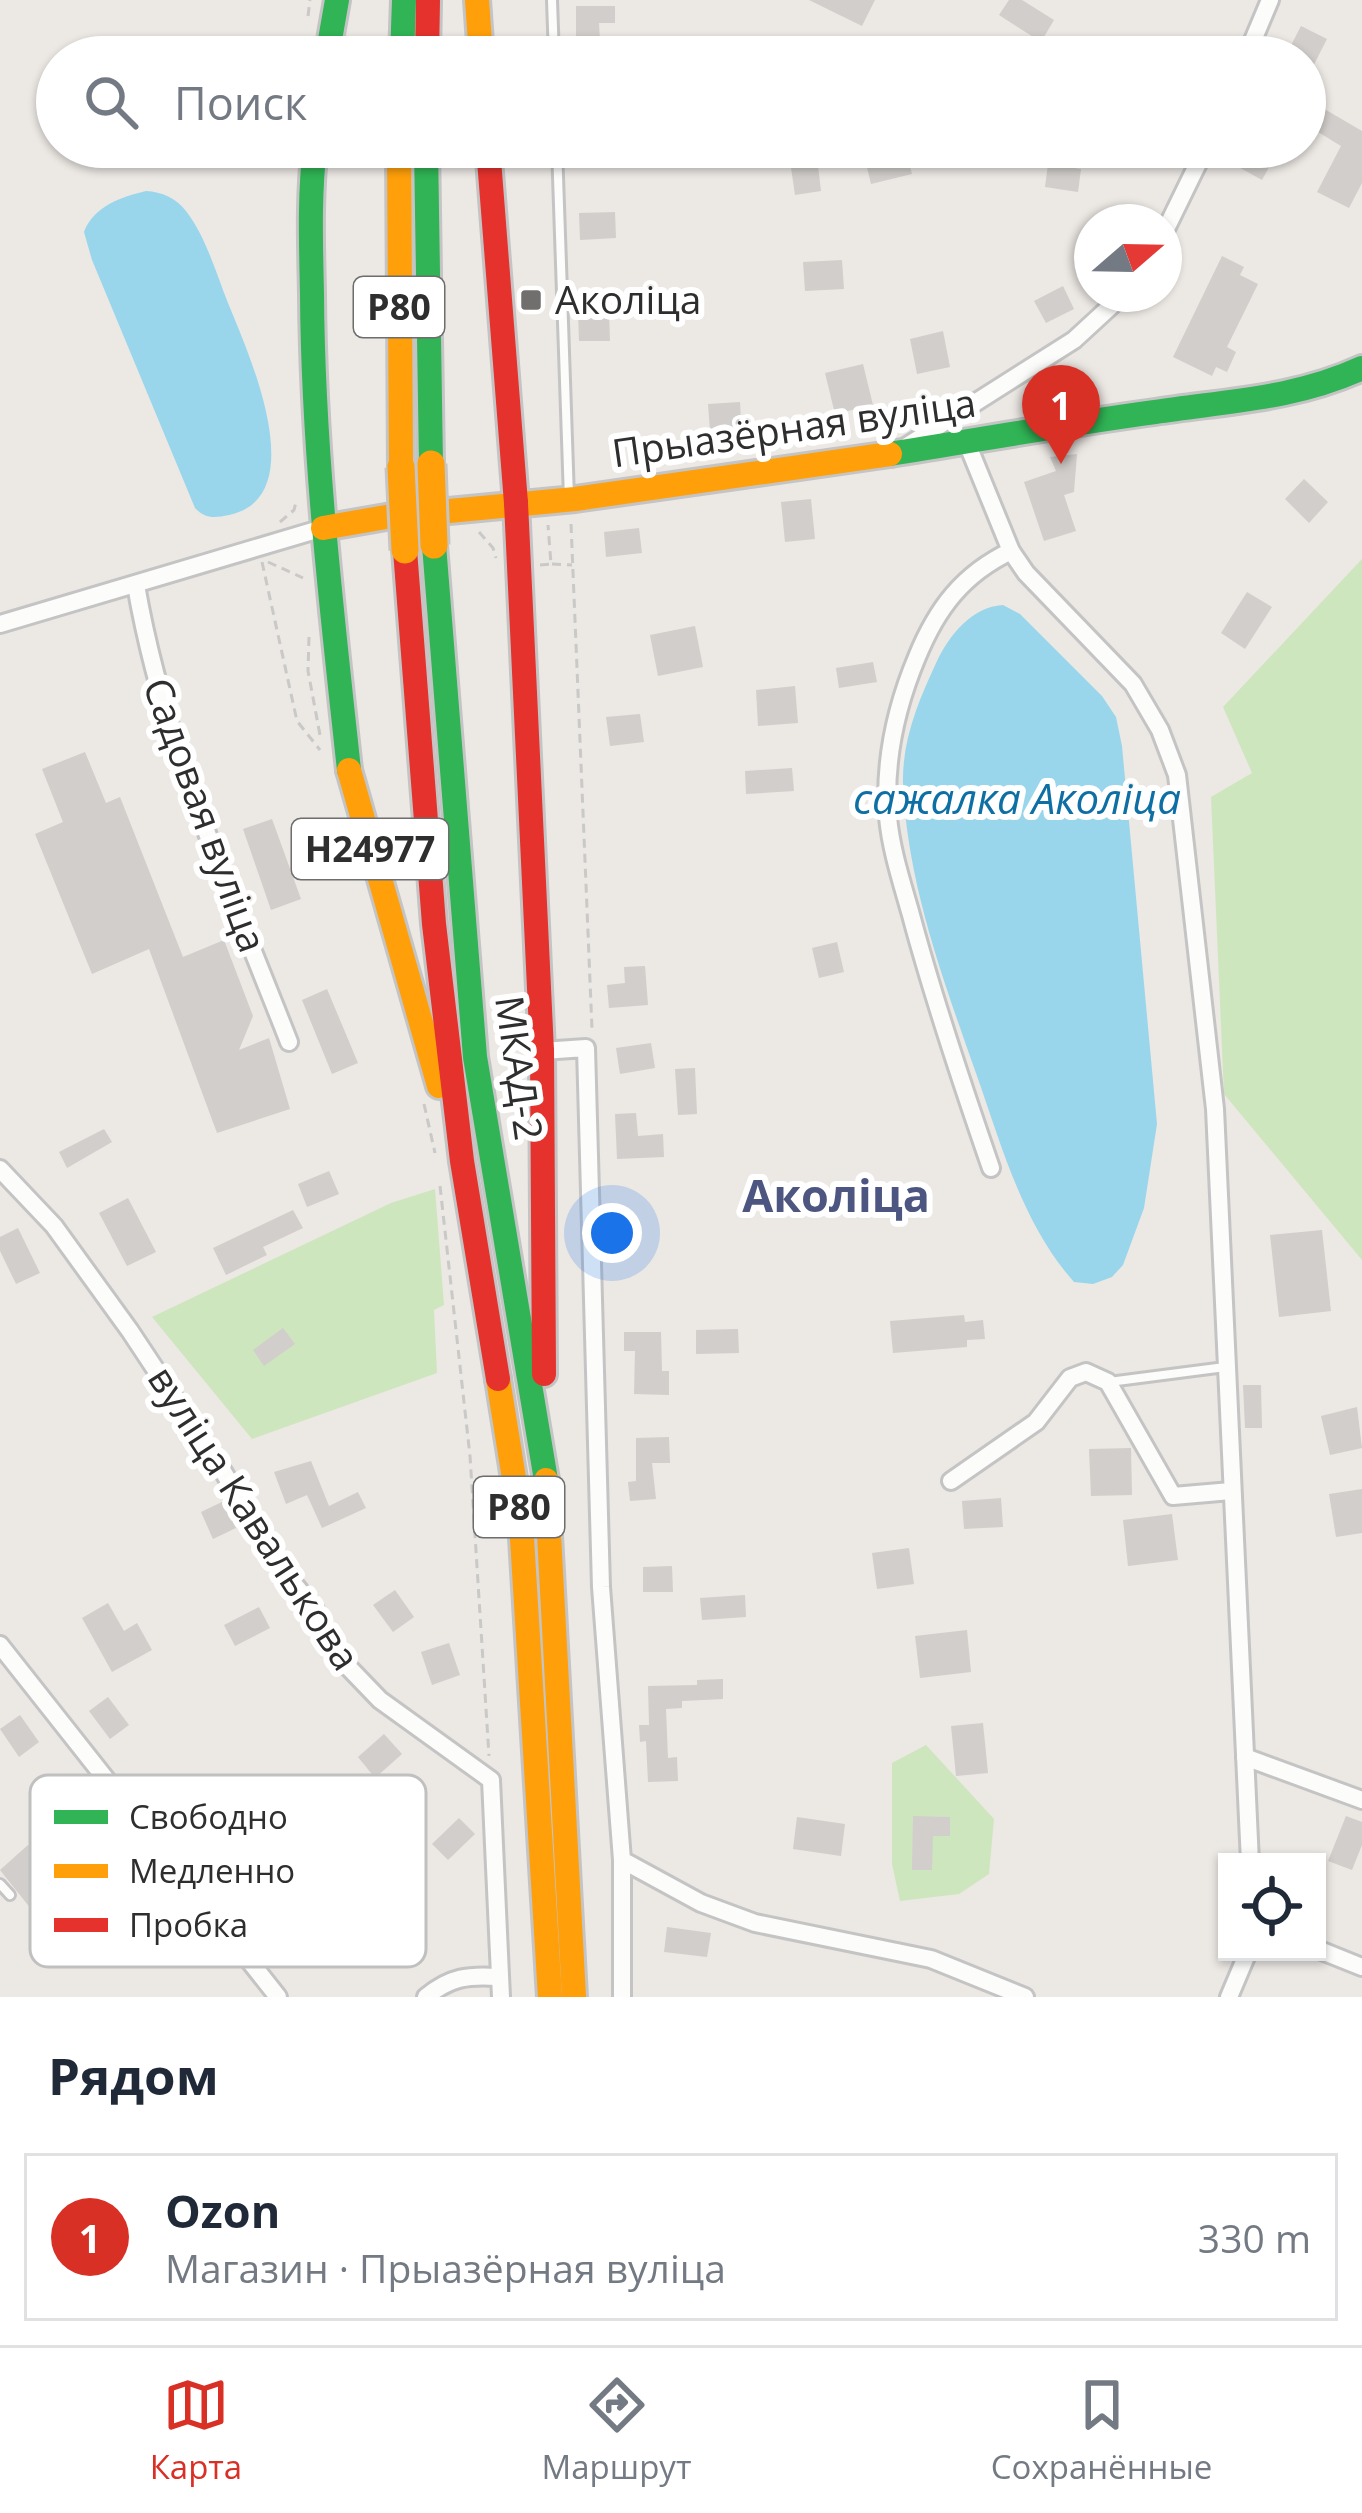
<!DOCTYPE html>
<html lang="ru">
<meta charset="utf-8">
<style>
body{margin:0;font-family:"Open Sans",sans-serif;background:#f2f2f3;color:#1f2937}
.controls{position:absolute;right:36px;bottom:36px;display:grid;overflow:hidden;border-radius:0px;box-shadow:0 3px 9px #0004}
.controls button{width:108px;height:108px;display:grid;place-items:center;padding:0;border:0;border-bottom:3px solid #e0e1e3;background:#fff;color:#1f2937;font:60px sans-serif}
.compass{position:absolute;left:1074px;top:204px;width:108px;height:108px;border-radius:50%;background:#fff;box-shadow:0 3px 9px #0004;rotate:70deg}
.you{position:absolute;left:612px;top:1233px;width:42px;height:42px;margin:-30px;border:9px solid #fff;border-radius:50%;background:#1a73e8;box-shadow:0 0 0 18px #1a73e833}
.badge{display:grid;place-items:center;width:78px;height:78px;border-radius:50%;background:#d93025;color:#fff;font-size:39px;font-weight:700}
.pin{position:absolute;translate:-50% -99px;filter:drop-shadow(0 3px 6px #0008)}
.pin::after{content:'';position:absolute;top:63px;width:42px;height:36px;background:inherit;clip-path:polygon(0 0,100% 0,50% 100%)}
.list{margin:0;padding:0;list-style:none}
h2{display:flex;justify-content:space-between;align-items:center;height:156px;margin:0;padding:0 48px;font-size:51px}
h2 small{font-size:39px;font-weight:400;color:#747a83}
.list li{display:grid;grid-template-columns:78px 1fr auto;gap:36px;align-items:center;box-sizing:border-box;height:168px;margin:0 24px 24px;padding:0 24px;border:3px solid #e0e1e3;border-radius:0px}
.list b{display:block;font-size:45px;white-space:nowrap}
.list p{margin:0;font-size:39px;white-space:nowrap;color:#747a83}
.list em{font-size:39px;font-style:normal;color:#747a83}
.icon{flex:none;width:66px;height:66px;fill:none;stroke:currentColor;stroke-width:2;stroke-linecap:round;stroke-linejoin:round}
.map{position:relative;flex:none;width:1362px;height:1997px;overflow:hidden}
.search{position:absolute;background:#fff;box-shadow:0 3px 9px #0004;left:36px;right:36px;top:36px;height:132px;display:flex;align-items:center;gap:30px;box-sizing:border-box;padding:0 42px;border-radius:66px;color:#747a83;font-size:45px}
.sheet{height:348px;background:#fff}
nav{display:flex;justify-content:space-around;align-items:center;box-sizing:border-box;height:168px;border-top:3px solid #e0e1e3;background:#fff;font-size:33px;color:#747a83}
nav a{display:grid;justify-items:center;gap:6px}
nav .on{color:#d93025}
.map>svg:first-child{display:block}
.green{fill:#cee6be}
.water{fill:#99d6ec}
.building{fill:#d1cecb}
.lines{fill:none;stroke-linecap:round;stroke-linejoin:round}
.lane-casing{stroke:#c5c4c5;stroke-width:14}
.street-casing{stroke:#c5c4c5;stroke-width:22}
.fast-casing{stroke:#c5c4c5;stroke-width:30}
.slow-casing{stroke:#c5c4c5;stroke-width:30}
.jam-casing{stroke:#c5c4c5;stroke-width:30}
.path{stroke:#c9c9c8;stroke-width:3;stroke-dasharray:9 6;stroke-linecap:butt}
.lane{stroke:#fcfcfb;stroke-width:8}
.street{stroke:#fcfcfb;stroke-width:16}
.fast{stroke:#30b455;stroke-width:24}
.slow{stroke:#ff9f0a;stroke-width:24}
.jam{stroke:#e5322d;stroke-width:24}
.slow-bridge-casing{stroke:#c6c5c4;stroke-width:33;stroke-linecap:butt}
.slow-bridge{stroke:#ff9f0a;stroke-width:27}
.poi-dot{fill:#706f6e;stroke:#fff;stroke-width:4.5}
.labels{text-anchor:middle;stroke-width:12;stroke-linejoin:round;paint-order:stroke}
.shield{fill:#fff;stroke:#6d6d6d;stroke-width:3}
.shield-label{font-size:36px;font-weight:bold;fill:#2e2e2e}
.poi-label{font-size:39px;fill:#2e2e2e;stroke:#fff;text-anchor:start}
.street-label{font-size:39px;fill:#2e2e2e;stroke:#fff}
.water-label{font-size:42px;font-style:italic;fill:#0d6fa3;stroke:#fff}
.quarter-label{font-size:45px;font-weight:bold;fill:#4d5680;stroke:#fff}
.key{fill:#fff;stroke:#c0c0c0;stroke-width:3}
.key-label{font-size:33px;fill:#2e2e2e}
</style>
<div class="map">
<svg width="1362" height="1997" viewBox="0 0 1362 1997">
<rect width="100%" height="100%" fill="#ece8e4"/>
<g class="green">
<path d="M1362 559V1260L1224 1094 1211 797 1252 773 1223 707Z"/>
<path d="M435 1189 444 1305 434 1310 437 1373 252 1439 152 1317 391 1203Z"/>
<path d="M926 1745 994 1819 989 1874 959 1894 900 1901 892 1864V1763Z"/>
</g>
<g class="water">
<path d="M146 191C162 192 176 198 186 211 206 237 216 273 228 303 248 352 314 497 229 515 215 518 205 519 195 508L92 260 84 232C94 206 121 197 146 191Z"/>
<path d="M1003 605 1020 614 1102 696 1116 717 1122 746 1157 1124 1144 1208 1123 1265 1112 1277 1093 1284 1074 1282C1023 1225 1002 1147 977 1076 944 982 907 884 903 783 902 739 919 700 937 661 950 634 972 607 1003 605Z"/>
</g>
<g class="building">
<path d="M809 0H875L862 26Z"/>
<path d="M1009 0H1022L1054 20 1041 42 999 15Z"/>
<path d="M576 6H615V23H599L600 41H576Z"/>
<path d="M1301 26 1327 39 1305 82V57H1285Z"/>
<path d="M1305 107 1318 113 1321 107 1362 131V183L1349 208 1317 192 1341 146 1305 124Z"/>
<path d="M862 147H905L912 174 871 184Z"/>
<path d="M1242 147H1280L1262 180 1233 164Z"/>
<path d="M817 157 821 191 795 195 790 161Z"/>
<path d="M1048 164 1081 169 1078 192 1045 187Z"/>
<path d="M615 212 616 238 580 240 579 213Z"/>
<path d="M1222 256 1244 267 1240 275 1258 284 1227 347 1236 352 1227 372 1216 367 1212 376 1173 357Z"/>
<path d="M842 260 844 289 805 291 803 262Z"/>
<path d="M1063 286 1074 309 1046 323 1034 301Z"/>
<path d="M609 311 610 341H579L578 312Z"/>
<path d="M943 331 950 367 917 374 910 339Z"/>
<path d="M863 364 873 405 835 414 825 373Z"/>
<path d="M740 402 742 443 711 445 708 404Z"/>
<path d="M1077 454 1074 492 1064 495 1076 531 1044 541 1024 482 1056 471 1050 457Z"/>
<path d="M1304 479 1328 502 1309 523 1285 499Z"/>
<path d="M811 499 815 539 785 542 781 502Z"/>
<path d="M639 528 642 553 606 557 604 532Z"/>
<path d="M1247 592 1272 607 1245 649 1221 633Z"/>
<path d="M695 626 703 667 658 676 650 635Z"/>
<path d="M873 662 877 682 839 688 836 668Z"/>
<path d="M795 686 798 723 758 726 756 690Z"/>
<path d="M640 714 644 742 610 746 606 717Z"/>
<path d="M85 752 106 803 120 797 183 957 224 940 253 1016 239 1050 269 1038 290 1109 217 1133 149 949 92 974 35 834 63 822 42 769Z"/>
<path d="M792 768 794 791 746 794 745 771Z"/>
<path d="M272 819 301 899 271 910 243 829Z"/>
<path d="M837 942 844 972 819 978 812 948Z"/>
<path d="M645 966 648 1005 609 1008 607 985 625 983 624 967Z"/>
<path d="M327 989 358 1063 332 1074 302 1000Z"/>
<path d="M651 1043 655 1068 620 1074 616 1048Z"/>
<path d="M695 1068 697 1114 678 1115 675 1069Z"/>
<path d="M636 1113 638 1136 663 1134 664 1157 617 1159 615 1114Z"/>
<path d="M104 1129 112 1142 67 1168 59 1152Z"/>
<path d="M329 1171 339 1194 307 1207 298 1184Z"/>
<path d="M128 1198 156 1252 127 1266 99 1213Z"/>
<path d="M293 1210 303 1228 263 1247 267 1255 226 1275 213 1248Z"/>
<path d="M18 1228 40 1273 16 1284 0 1251V1237Z"/>
<path d="M1322 1230 1331 1311 1279 1317 1270 1235Z"/>
<path d="M964 1315 965 1322 983 1320 985 1339 967 1340V1347L893 1353 890 1321Z"/>
<path d="M283 1328 295 1344 264 1366 253 1350Z"/>
<path d="M738 1329 739 1353 696 1354V1330Z"/>
<path d="M624 1332H661L662 1371H669V1395L634 1394 635 1351H624Z"/>
<path d="M1243 1385H1261L1262 1428H1245Z"/>
<path d="M1357 1407 1362 1448 1330 1455 1321 1416Z"/>
<path d="M669 1437 670 1463H652L656 1499 630 1501 628 1482 636 1481V1438Z"/>
<path d="M1131 1448 1132 1495 1091 1496 1089 1449Z"/>
<path d="M311 1461 329 1506 358 1492 366 1508 322 1528 307 1495 286 1504 274 1472Z"/>
<path d="M1362 1489V1533L1336 1537 1329 1494Z"/>
<path d="M1001 1498 1003 1527 964 1529 962 1501Z"/>
<path d="M224 1501 236 1528 213 1539 201 1512Z"/>
<path d="M1172 1514 1178 1560 1128 1566 1123 1520Z"/>
<path d="M909 1548 914 1584 877 1589 872 1553Z"/>
<path d="M672 1566 673 1592H643V1567Z"/>
<path d="M395 1590 414 1617 393 1632 373 1605Z"/>
<path d="M745 1595 746 1617 702 1620 700 1598Z"/>
<path d="M108 1603 124 1631 137 1623 152 1650 112 1672 82 1618Z"/>
<path d="M259 1607 270 1628 235 1646 224 1625Z"/>
<path d="M967 1630 971 1672 920 1678 915 1636Z"/>
<path d="M449 1643 460 1675 432 1685 421 1652Z"/>
<path d="M723 1679V1699L682 1701V1708L666 1709 668 1758 677 1757 678 1781 648 1782 646 1741 640 1742 639 1725H649L648 1686 697 1685V1680Z"/>
<path d="M108 1697 129 1725 110 1739 89 1711Z"/>
<path d="M20 1715 39 1742 19 1757 0 1729Z"/>
<path d="M983 1723 988 1773 956 1776 951 1726Z"/>
<path d="M384 1734 402 1754 375 1778 358 1757Z"/>
<path d="M913 1816 950 1817V1836H933L932 1870H912Z"/>
<path d="M1346 1816 1362 1822V1845L1352 1870 1328 1861Z"/>
<path d="M797 1817 845 1824 841 1856 793 1849Z"/>
<path d="M459 1818 475 1834 448 1860 432 1844Z"/>
<path d="M28 1845 48 1871 69 1856 80 1870 44 1896 53 1909 39 1919 0 1870Z"/>
<path d="M667 1927 711 1933 707 1957 664 1952Z"/>
</g>
<g class="lines">
<defs>
<g id="lane">
<path d="M552 0 554 57"/>
<path d="M557 147 569 498"/>
<path d="M1109 1382 1225 1367"/>
<path d="M0 1884 10 1895"/>
</g>
<g id="street">
<path d="M1246 57 1270 0"/>
<path d="M1164 233 1206 147"/>
<path d="M967 443 1011 551 1026 573 1133 684 1160 730 1177 775 1215 1109 1250 1862"/>
<path d="M907 446 1074 340 1124 294"/>
<path d="M136 585C163 743 231 893 289 1042"/>
<path d="M0 624 323 528"/>
<path d="M542 1051 586 1048 601 1587 622 1860 701 1903 755 1923 931 1959 1025 1997"/>
<path d="M991 1168C962 1084 934 1001 911 915 902 883 891 850 888 817 884 763 896 707 917 657 937 608 963 574 1011 551"/>
<path d="M0 1169 54 1226 130 1331 224 1473 277 1563 315 1610 328 1646 380 1700 491 1780 501 1997"/>
<path d="M951 1481 1036 1422 1070 1378 1086 1372 1108 1382 1173 1496 1231 1491"/>
<path d="M0 1645 278 1997"/>
<path d="M1245 1757 1362 1800"/>
<path d="M1317 1949 1362 1967"/>
<path d="M426 1997C450 1977 468 1975 498 1977"/>
<path d="M622 1997V1860"/>
<path d="M1229 1997 1248 1952"/>
</g>
<g id="fast">
<path d="M327 57 337 0"/>
<path d="M402 57 404 0"/>
<path d="M315 147C309 196 311 245 312 294 313 453 332 612 349 770"/>
<path d="M426 147 431 464"/>
<path d="M890 454C978 440 1066 424 1155 412 1227 401 1295 399 1362 368"/>
<path d="M434 545 475 1057 546 1480"/>
</g>
<g id="slow">
<path d="M477 0 481 57"/>
<path d="M399 147 401 467"/>
<path d="M323 528 386 517 575 499 890 454"/>
<path d="M349 770 439 1086"/>
<path d="M498 1379 521 1522 550 1997"/>
<path d="M546 1480 574 1997"/>
</g>
<g id="jam">
<path d="M427 57 428 0"/>
<path d="M488 147 516 503"/>
<path d="M516 503 542 1051"/>
<path d="M405 550 434 924 462 1161 498 1379"/>
<path d="M542 1051 544 1374"/>
</g>
</defs>
<use href="#lane" class="lane-casing"/>
<use href="#street" class="street-casing"/>
<use href="#fast" class="fast-casing"/>
<use href="#slow" class="slow-casing"/>
<use href="#jam" class="jam-casing"/>
<g class="path">
<path d="M308 16 310 0"/>
<path d="M280 522 294 510 296 502"/>
<path d="M571 524 592 1029"/>
<path d="M479 532 493 548 496 558"/>
<path d="M262 562 297 721 320 750"/>
<path d="M268 562 303 578"/>
<path d="M552 564 572 565"/>
<path d="M540 565 551 564 548 525"/>
<path d="M309 637 308 671 320 735"/>
<path d="M424 1104 435 1153"/>
<path d="M440 1186 470 1456 489 1756"/>
</g>
<use href="#lane" class="lane"/>
<use href="#street" class="street"/>
<use href="#fast" class="fast"/>
<use href="#slow" class="slow"/>
<use href="#jam" class="jam"/>
<defs>
<g id="slow-bridge">
<path d="M431 464 434 545"/>
<path d="M401 467 405 550"/>
</g>
</defs>
<use href="#slow-bridge" class="slow-bridge-casing"/>
<use href="#slow-bridge" class="slow-bridge"/>
</g>
<rect class="poi-dot" x="519" y="288" width="24" height="24" rx="6"/>
<g class="labels">
<g class="shield">
<rect x="354" y="277" width="90" height="60" rx="9"/>
<rect x="292" y="819" width="156" height="60" rx="9"/>
<rect x="474" y="1477" width="90" height="60" rx="9"/>
</g>
<g class="shield-label">
<text x="399" y="320">Р80</text>
<text x="370" y="862">Н24977</text>
<text x="519" y="1520">Р80</text>
</g>
<g class="poi-label">
<text x="555" y="314">Аколіца</text>
</g>
<g class="street-label">
<text transform="translate(794 428) rotate(-8)" y="14">Прыазёрная вуліца</text>
<text transform="translate(205 815) rotate(70)" y="14">Садовая вуліца</text>
<text transform="translate(519 1068) rotate(82)" y="14">МКАД-2</text>
<text transform="translate(254 1518) rotate(57)" y="14">вуліца Кавалькова</text>
</g>
<g class="water-label">
<text x="1017" y="814">сажалка Аколіца</text>
</g>
<g class="quarter-label">
<text x="836" y="1212">Аколіца</text>
</g>
</g>
<rect x="30" y="1775" width="396" height="192" rx="18" class="key"/>
<rect x="54" y="1810" width="54" height="14" fill="#30b455"/>
<rect x="54" y="1864" width="54" height="14" fill="#ff9f0a"/>
<rect x="54" y="1918" width="54" height="14" fill="#e5322d"/>
<g class="key-label">
<text x="129" y="1829">Свободно</text>
<text x="129" y="1883">Медленно</text>
<text x="129" y="1937">Пробка</text>
</g>
</svg>
<div class="controls">
<button><svg class="icon" aria-label="locate" viewBox="0 0 24 24"><circle cx="12" cy="12" r="6"/><path d="M12 2v4M12 18v4M2 12h4M18 12h4"/></svg></button>
</div>
<svg class="compass" viewBox="-18 -18 36 36"><path d="M0-13l5 13h-10z" fill="#e53935"/><path d="M0 13l5-13h-10z" fill="#747a83"/></svg>
<div class="you"></div>
<div class="pin badge" style="left:1061px;top:464px">1</div>
<div class="search"><svg class="icon" aria-label="search" viewBox="0 0 24 24"><circle cx="10" cy="10" r="6"/><path d="M15 15l6 6"/></svg>Поиск</div>
</div>
<section class="sheet">
<h2>Рядом<small></small></h2>
<ul class="list">
<li><span class="badge">1</span><div><b>Ozon</b><p>Магазин · Прыазёрная вуліца</p></div><em>330 m</em></li>
</ul>
</section>
<nav>
<a class="on"><svg class="icon" aria-label="map" viewBox="0 0 24 24"><path d="M3 6l6-2 6 2 6-2v14l-6 2-6-2-6 2zM9 4v14M15 6v14"/></svg>Карта</a>
<a><svg class="icon" aria-label="directions" viewBox="0 0 24 24"><path d="M12 3l9 9-9 9-9-9zM9 14v-3h6M13 9l2 2-2 2"/></svg>Маршрут</a>
<a><svg class="icon" aria-label="saved" viewBox="0 0 24 24"><path d="M7 4h10v16l-5-4-5 4z"/></svg>Сохранённые</a>
</nav>
